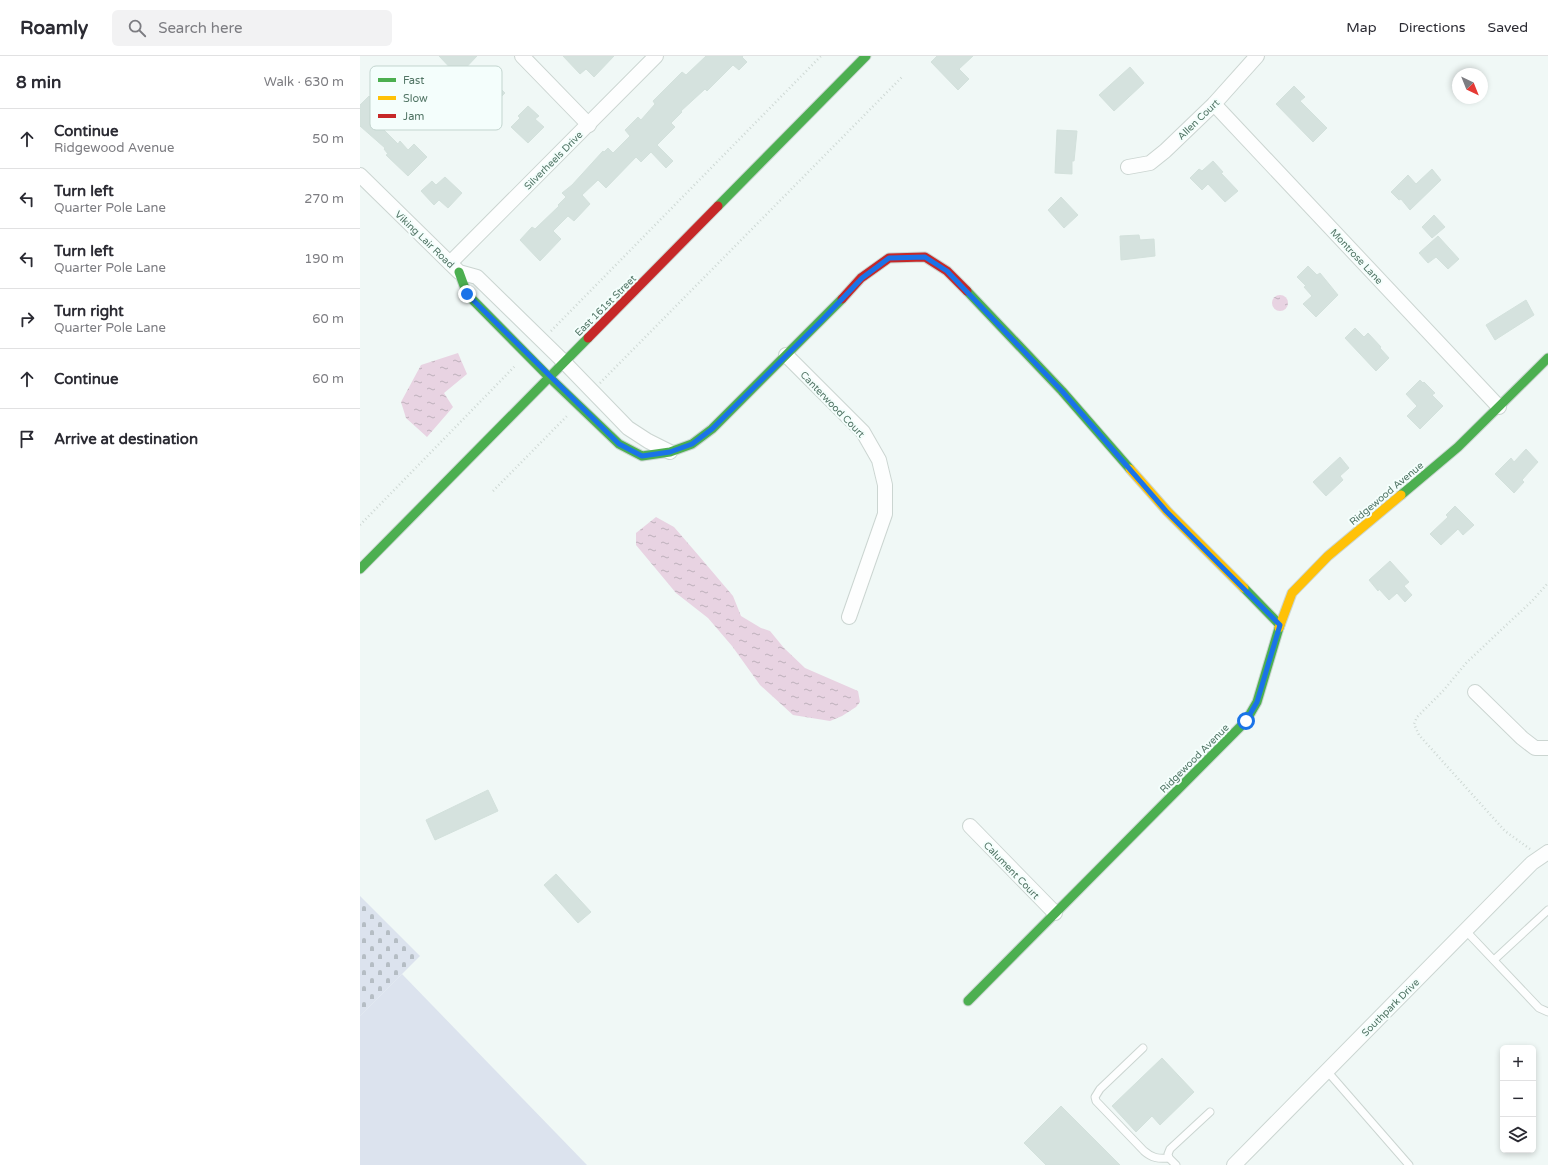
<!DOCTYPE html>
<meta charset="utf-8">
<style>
body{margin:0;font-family:"Varela Round",sans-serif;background:#f2f2f3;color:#2b2b33}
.controls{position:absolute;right:12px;bottom:12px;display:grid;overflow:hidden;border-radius:6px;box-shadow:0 2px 6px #0003}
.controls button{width:36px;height:36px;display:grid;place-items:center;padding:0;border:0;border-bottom:1px solid #e1e1e2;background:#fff;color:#2b2b33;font:20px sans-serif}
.compass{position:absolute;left:1092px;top:12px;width:36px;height:36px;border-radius:50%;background:#fff;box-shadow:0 2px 6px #0003;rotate:137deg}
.stop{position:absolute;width:12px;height:12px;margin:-9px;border:3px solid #1a73e8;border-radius:50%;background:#fff}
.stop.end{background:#1a73e8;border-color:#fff;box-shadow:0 1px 4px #0008}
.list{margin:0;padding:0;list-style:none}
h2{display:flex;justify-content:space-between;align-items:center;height:52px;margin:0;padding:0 16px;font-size:17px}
h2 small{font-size:13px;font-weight:400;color:#7c7c81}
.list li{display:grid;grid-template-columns:26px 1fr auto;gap:12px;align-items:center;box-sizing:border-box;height:60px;padding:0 16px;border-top:1px solid #e1e1e2}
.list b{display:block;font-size:15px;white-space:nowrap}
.list p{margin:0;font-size:13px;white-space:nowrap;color:#7c7c81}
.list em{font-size:13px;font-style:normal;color:#7c7c81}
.icon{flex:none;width:22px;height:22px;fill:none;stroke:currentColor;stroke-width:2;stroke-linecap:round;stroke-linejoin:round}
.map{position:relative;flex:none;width:1188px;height:1109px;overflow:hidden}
header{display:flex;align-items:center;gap:24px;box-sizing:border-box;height:56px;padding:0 20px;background:#fff;border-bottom:1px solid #e1e1e2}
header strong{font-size:19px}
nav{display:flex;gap:22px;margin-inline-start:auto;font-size:14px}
.search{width:280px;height:36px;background:#f2f2f3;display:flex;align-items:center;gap:10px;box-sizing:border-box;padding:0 14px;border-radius:6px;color:#7c7c81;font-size:15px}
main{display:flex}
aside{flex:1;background:#fff}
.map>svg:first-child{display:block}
.green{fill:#dce3ee}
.cemetery{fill:url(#cemetery-stones)}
.water{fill:url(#water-ripples)}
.building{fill:#d5e2de;stroke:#d3e1dc}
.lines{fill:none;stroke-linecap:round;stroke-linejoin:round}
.lane-casing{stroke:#cbd5d1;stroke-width:9}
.street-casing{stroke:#cbd5d1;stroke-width:16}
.fast-casing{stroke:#cbd6d2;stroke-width:11}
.slow-casing{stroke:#cbd6d2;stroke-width:11}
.jam-casing{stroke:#cbd6d2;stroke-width:11}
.path{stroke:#ced8d4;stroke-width:2.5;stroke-dasharray:1 3;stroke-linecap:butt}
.lane{stroke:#fdfefe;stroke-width:7}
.street{stroke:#fdfefe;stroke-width:14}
.fast{stroke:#4caf50;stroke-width:9}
.slow{stroke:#ffc107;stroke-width:9}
.jam{stroke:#c62828;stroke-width:9}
.route{stroke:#1a73e8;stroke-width:5}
.labels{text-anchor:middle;stroke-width:4;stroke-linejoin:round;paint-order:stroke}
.street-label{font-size:10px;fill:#517565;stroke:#f4fefc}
.key{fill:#f4fefc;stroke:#c3d5cf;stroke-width:1}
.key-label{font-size:11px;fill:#517565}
</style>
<header>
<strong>Roamly</strong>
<div class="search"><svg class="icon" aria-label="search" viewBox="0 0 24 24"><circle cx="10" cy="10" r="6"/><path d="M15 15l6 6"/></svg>Search here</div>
<nav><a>Map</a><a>Directions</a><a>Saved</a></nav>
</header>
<main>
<aside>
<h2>8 min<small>Walk · 630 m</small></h2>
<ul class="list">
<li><svg class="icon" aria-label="ahead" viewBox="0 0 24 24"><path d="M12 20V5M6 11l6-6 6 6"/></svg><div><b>Continue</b><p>Ridgewood Avenue</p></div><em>50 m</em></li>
<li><svg class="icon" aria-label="left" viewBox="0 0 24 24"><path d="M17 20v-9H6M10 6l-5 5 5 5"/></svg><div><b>Turn left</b><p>Quarter Pole Lane</p></div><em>270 m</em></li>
<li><svg class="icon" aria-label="left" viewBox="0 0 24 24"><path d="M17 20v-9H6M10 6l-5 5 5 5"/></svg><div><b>Turn left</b><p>Quarter Pole Lane</p></div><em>190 m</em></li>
<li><svg class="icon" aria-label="right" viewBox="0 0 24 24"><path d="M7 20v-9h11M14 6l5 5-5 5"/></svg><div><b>Turn right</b><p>Quarter Pole Lane</p></div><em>60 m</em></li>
<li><svg class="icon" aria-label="ahead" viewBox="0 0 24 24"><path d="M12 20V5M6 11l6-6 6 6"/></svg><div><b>Continue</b></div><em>60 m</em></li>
<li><svg class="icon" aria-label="arrive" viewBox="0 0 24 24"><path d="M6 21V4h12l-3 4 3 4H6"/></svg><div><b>Arrive at destination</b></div></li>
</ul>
</aside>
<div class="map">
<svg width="1188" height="1109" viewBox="0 0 1188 1109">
<defs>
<pattern id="cemetery-stones" width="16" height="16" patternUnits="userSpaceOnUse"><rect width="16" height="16" fill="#dce3ee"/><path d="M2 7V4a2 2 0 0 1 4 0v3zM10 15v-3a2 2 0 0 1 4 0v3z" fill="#b5bdc4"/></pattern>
<pattern id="water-ripples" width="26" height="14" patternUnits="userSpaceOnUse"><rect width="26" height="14" fill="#e8d3e2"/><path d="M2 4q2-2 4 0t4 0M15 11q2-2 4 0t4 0" fill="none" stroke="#beb0bb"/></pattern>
</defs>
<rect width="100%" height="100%" fill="#f0f8f6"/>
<path class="green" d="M42 918 227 1109H0V960Z"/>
<path class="cemetery" d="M0 840 60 900 0 960Z"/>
<g class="water">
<circle cx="920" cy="247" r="8"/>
<path d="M98 297 107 318 84 337 93 351 67 381 46 362 41 346 61 309Z"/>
<path d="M296 461 314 471 339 500 373 540 381 560 401 572 410 575 424 592 445 612 498 635 500 646 496 651 482 660 470 665 433 659 400 629 372 590 348 562 316 537 276 489V477Z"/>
</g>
<g class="building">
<path d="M79 0H117L98 20Z"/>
<path d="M203 0H254L234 21 226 13 220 18Z"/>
<path d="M346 0H383L382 1 387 6 379 14 373 9 347 35 345 33 321 55 322 56 311 67 315 71 297 89 313 105 306 112 291 96 281 106 276 101 246 132 238 124 222 139 230 148 214 165 208 160 193 175 201 183 180 205 160 184 172 171 175 173 199 150 198 149 206 141 202 137 212 129 243 95 244 96 248 92 253 97 270 80 265 74 278 61 281 64 295 48 293 45 322 16 326 19Z"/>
<path d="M577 0H613L599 13 609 23 598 34 571 6Z"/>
<path d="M128 10 142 24 137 29 145 37 131 51 114 35 124 25 118 21Z"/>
<path d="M770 11 784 27 754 55 739 39Z"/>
<path d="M934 30 945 41 940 45 967 72 953 86 916 48Z"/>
<path d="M17 39 26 47 23 51 29 57 28 59 33 64 24 74 38 88 40 85 48 94 54 88 67 101 48 120 26 99 28 98 24 93 25 92 0 70V49L9 40 13 44Z"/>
<path d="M168 50 179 60 175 63 184 71 168 87 151 71 160 62 158 60Z"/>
<path d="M697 74 717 75 714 105H712V118L695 117Z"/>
<path d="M853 105 863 116 861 117 878 135 865 146 848 128 842 134 830 122 839 113 842 115Z"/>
<path d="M1072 113 1081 124 1050 154 1041 143 1039 144 1031 136 1048 119 1056 128Z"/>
<path d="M85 121 102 137 88 152 79 144 74 149 61 135 72 125 76 129Z"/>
<path d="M701 141 718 159 704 172 688 154Z"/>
<path d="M1074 159 1085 171 1072 182 1062 171Z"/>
<path d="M779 179 780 184 794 183 795 200 761 204 760 180Z"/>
<path d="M1078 180 1099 203 1088 213 1076 201 1068 207 1059 197Z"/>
<path d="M948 210 957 219 960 217 978 239 956 261 943 248 952 240 944 231 946 230 937 221Z"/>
<path d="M1166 244 1174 259 1135 284 1126 269Z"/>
<path d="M995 272 1004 281 1008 277 1021 291 1020 292 1029 302 1016 315 985 282Z"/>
<path d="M1060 324 1063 327 1064 326 1075 337 1072 339 1083 350 1060 373 1047 360 1057 350 1046 338Z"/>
<path d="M1166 393 1178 406 1162 424 1164 426 1154 437 1135 418 1151 402 1154 406Z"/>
<path d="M980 401 989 412 980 420 983 424 966 440 953 426Z"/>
<path d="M1095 450 1114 469 1103 479 1098 473 1081 489 1070 478 1088 461 1086 459Z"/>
<path d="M1030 505 1049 526 1044 530 1052 539 1045 546 1037 537 1029 544 1019 533 1018 535 1009 524Z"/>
<path d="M128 734 138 755 75 784 66 764Z"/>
<path d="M196 818 231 856 218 867 184 829Z"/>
<path d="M802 1002 834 1036 800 1069 792 1060 776 1076 752 1050Z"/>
<path d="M701 1050 760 1109H686L664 1087Z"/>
</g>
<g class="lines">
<defs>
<g id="lane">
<path d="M1106 875 1179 952 1188 956"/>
<path d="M1134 904 1188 854"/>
<path d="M783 992 740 1033 735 1041 736 1045 784 1095C792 1102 798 1103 809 1102"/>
<path d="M967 1015 1049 1109"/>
<path d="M816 1109 809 1102 808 1098 810 1093 850 1056"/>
</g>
<g id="street">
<path d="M162 0 229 69"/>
<path d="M854 48 1139 351"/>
<path d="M768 111 790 107 805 95 854 48 897 0"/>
<path d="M0 119 99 216 117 221 204 306 268 372 288 385 310 396"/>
<path d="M90 207 296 0"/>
<path d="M426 299 503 376 519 404 525 429V458L489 561"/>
<path d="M1115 636 1162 682 1175 692H1188"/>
<path d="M610 770 695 857"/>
<path d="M874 1109 1172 807 1188 796"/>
</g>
<g id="fast">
<path d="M358 150 506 0"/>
<path d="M99 216 107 238 189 321 259 388 282 400 310 396 332 388 352 373 482 243"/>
<path d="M607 235 702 335 770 413"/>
<path d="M1041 439 1098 391 1188 302"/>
<path d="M0 513 228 282"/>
<path d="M884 532 920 569"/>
<path d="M608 945 886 665 897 646 919 572"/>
</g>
<g id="slow">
<path d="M770 413 807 455 884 532"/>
<path d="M919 572 932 537 968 500 1041 439"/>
</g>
<g id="jam">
<path d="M482 243 501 222 529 202 565 201 587 215 607 235"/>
<path d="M228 282 358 150"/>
</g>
</defs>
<use href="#lane" class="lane-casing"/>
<use href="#street" class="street-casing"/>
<use href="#fast" class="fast-casing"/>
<use href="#slow" class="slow-casing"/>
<use href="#jam" class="jam-casing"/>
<g class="path">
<path d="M191 275 461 0"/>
<path d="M240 327 542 21"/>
<path d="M133 435 207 360"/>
<path d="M0 469 156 309"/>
<path d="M1170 793 1145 775 1059 679 1054 668 1057 661 1083 635 1107 606 1172 545 1188 527"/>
</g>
<use href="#lane" class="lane"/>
<use href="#street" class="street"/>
<use href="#fast" class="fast"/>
<use href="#slow" class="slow"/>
<use href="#jam" class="jam"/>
</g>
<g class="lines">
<path class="route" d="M107 238 259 388 282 400 310 396 332 388 352 373 462 264 502 222 529 202 565 201 587 215 702 335 806 455 920 569 897 646 886 665"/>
</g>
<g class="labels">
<g class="street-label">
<text transform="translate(838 63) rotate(-44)" y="4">Allen Court</text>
<text transform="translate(193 104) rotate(-45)" y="4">Silverheels Drive</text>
<text transform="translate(65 183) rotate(44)" y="4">Viking Lair Road</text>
<text transform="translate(997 200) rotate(47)" y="4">Montrose Lane</text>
<text transform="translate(245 249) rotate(-45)" y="4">East 161st Street</text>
<text transform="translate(473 348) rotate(46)" y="4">Canterwood Court</text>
<text transform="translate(1026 437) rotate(-40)" y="4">Ridgewood Avenue</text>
<text transform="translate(834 702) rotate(-45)" y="4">Ridgewood Avenue</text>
<text transform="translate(652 814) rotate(46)" y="4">Calument Court</text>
<text transform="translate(1030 951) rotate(-45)" y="4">Southpark Drive</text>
</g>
</g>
<rect x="10" y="10" width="132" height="64" rx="6" class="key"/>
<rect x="18" y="22" width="18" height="4" fill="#4caf50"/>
<rect x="18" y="40" width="18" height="4" fill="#ffc107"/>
<rect x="18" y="58" width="18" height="4" fill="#c62828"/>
<g class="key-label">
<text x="43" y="28">Fast</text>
<text x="43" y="46">Slow</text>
<text x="43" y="64">Jam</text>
</g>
</svg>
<div class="controls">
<button>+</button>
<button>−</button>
<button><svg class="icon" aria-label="layers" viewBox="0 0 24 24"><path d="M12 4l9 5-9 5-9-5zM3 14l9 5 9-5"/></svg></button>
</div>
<svg class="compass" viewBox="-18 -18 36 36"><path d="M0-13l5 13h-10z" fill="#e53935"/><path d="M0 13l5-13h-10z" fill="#7c7c81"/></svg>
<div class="stop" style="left:886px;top:665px"></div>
<div class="stop end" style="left:107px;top:238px"></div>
</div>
</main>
